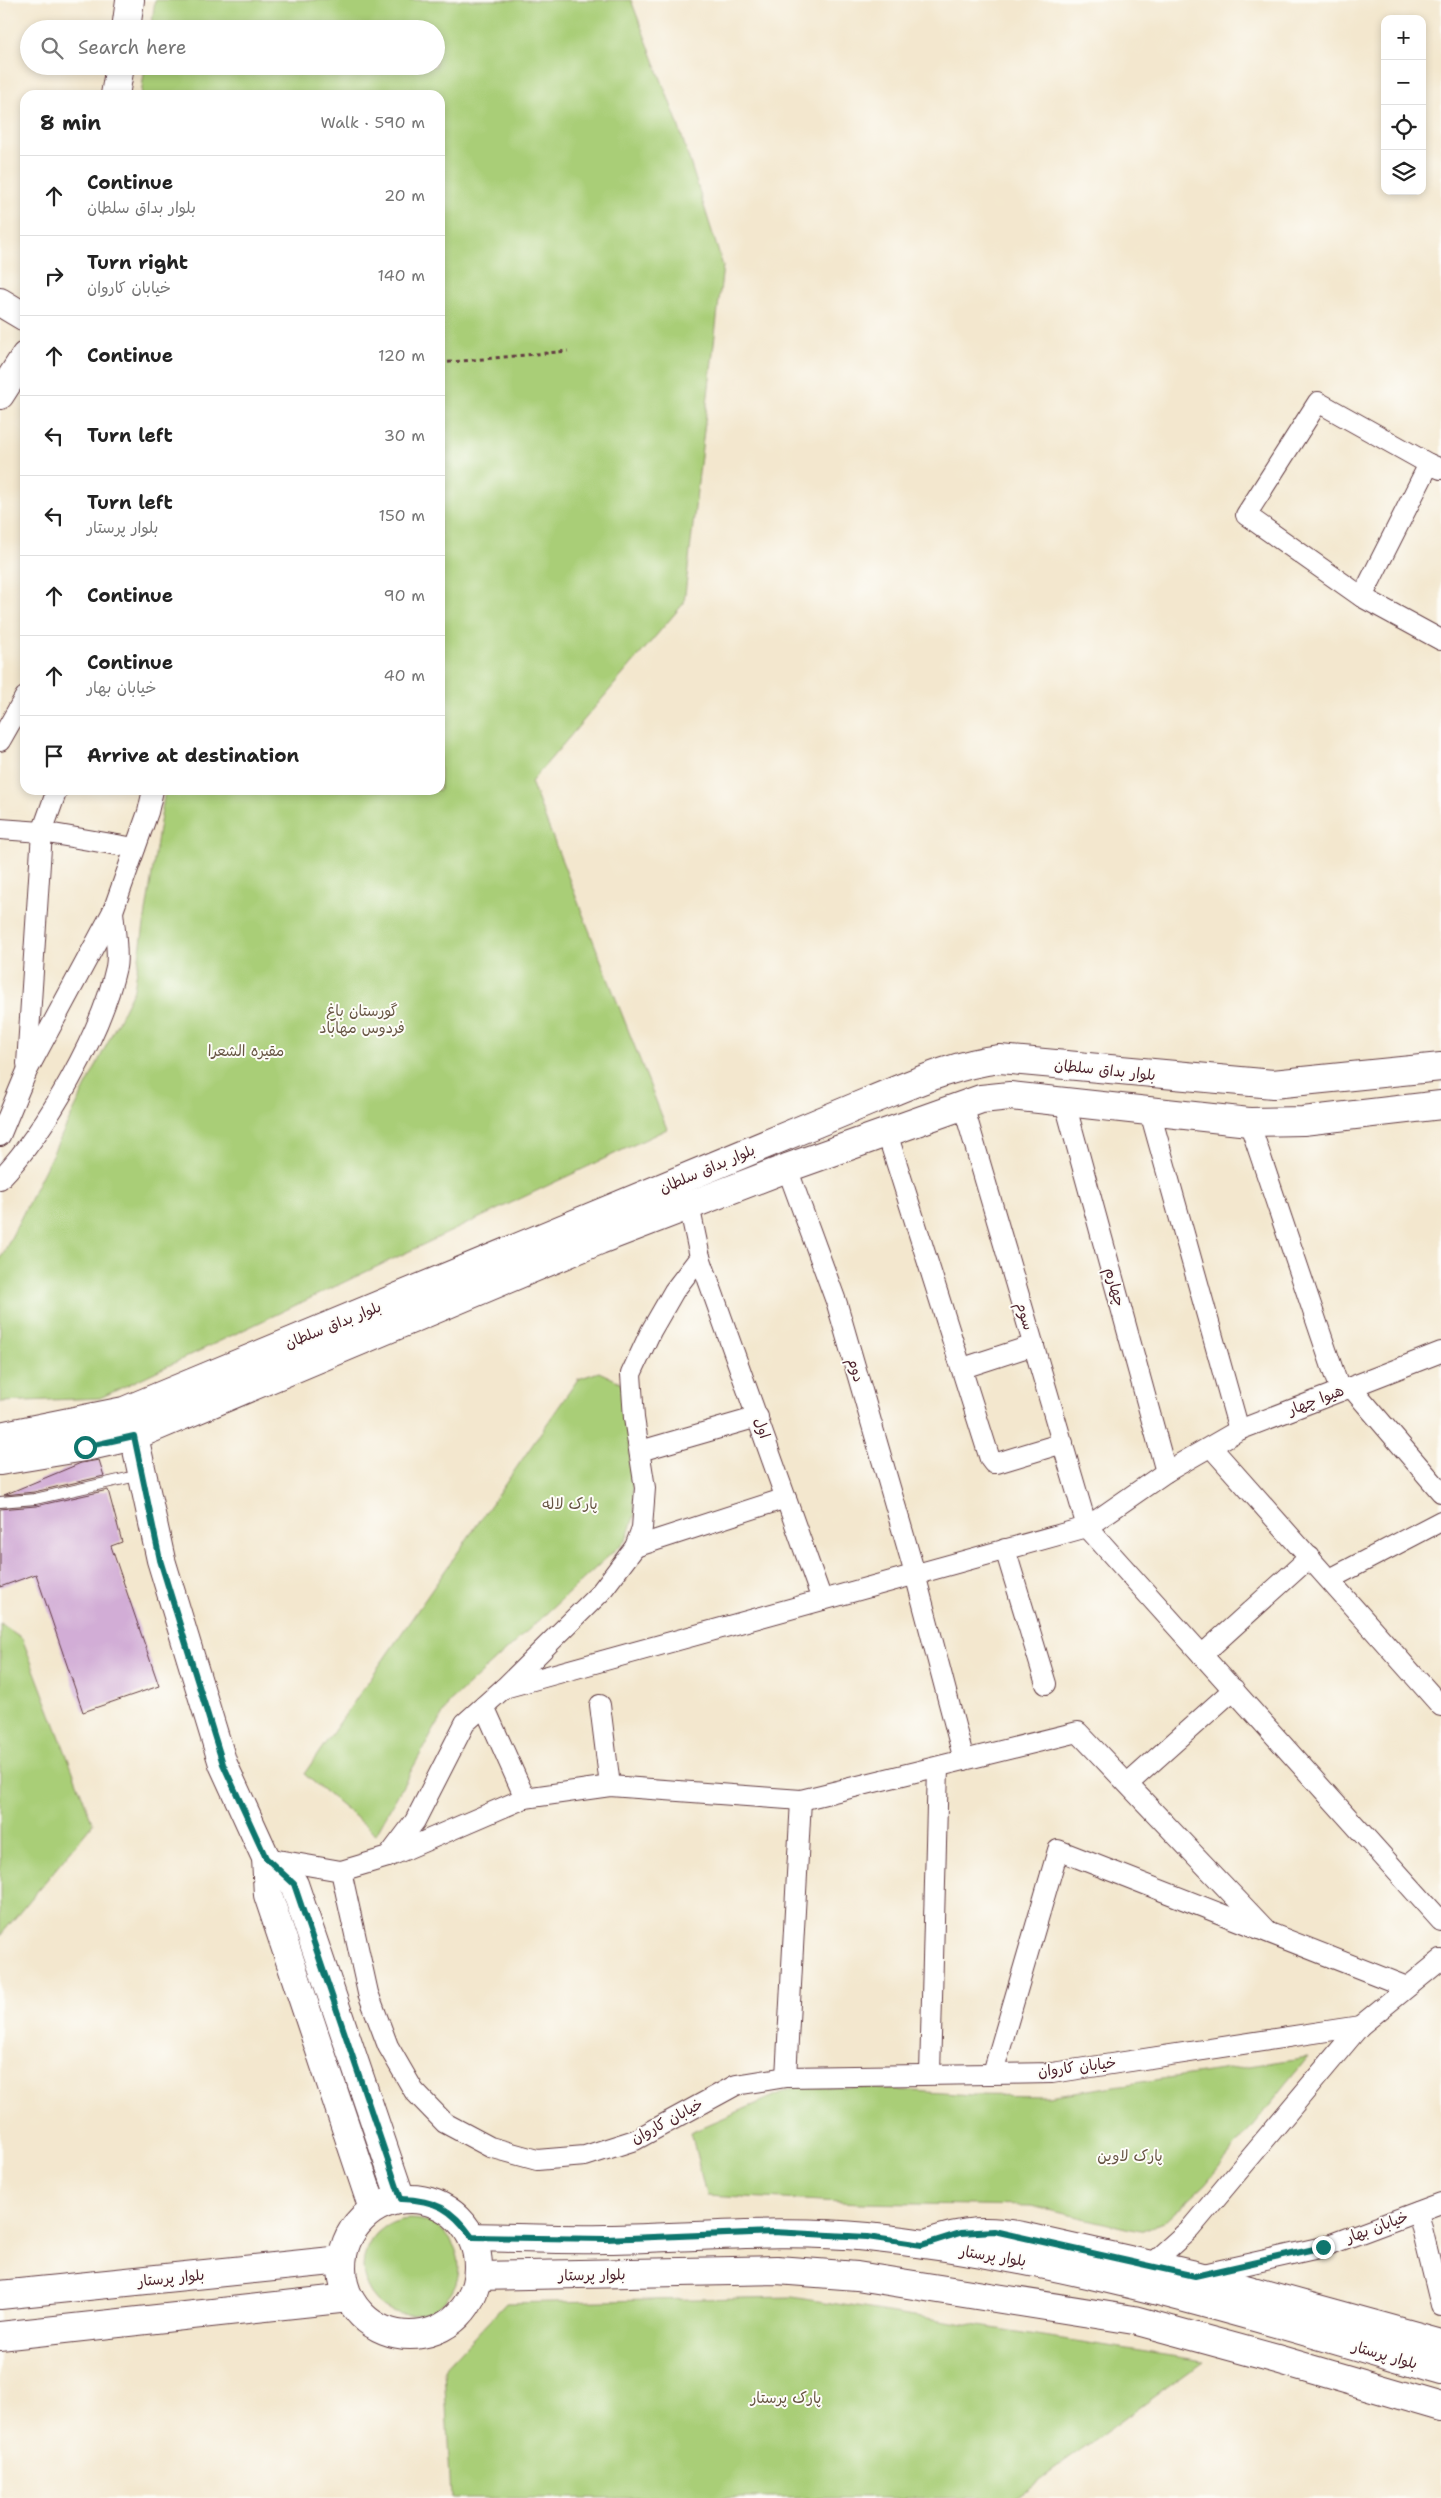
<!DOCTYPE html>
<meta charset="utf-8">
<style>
body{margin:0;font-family:"Shantell Sans","Playpen Sans Arabic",sans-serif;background:#f2f2f2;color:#222}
.controls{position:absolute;right:15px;top:15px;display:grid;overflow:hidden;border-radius:10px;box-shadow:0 2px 8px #0003}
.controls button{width:45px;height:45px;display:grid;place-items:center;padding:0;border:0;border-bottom:1px solid #e0e0e0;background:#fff;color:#222;font:25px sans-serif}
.stop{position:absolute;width:15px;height:15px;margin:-11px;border:4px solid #0f766e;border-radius:50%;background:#fff}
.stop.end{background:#0f766e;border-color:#fff;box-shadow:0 1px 5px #0008}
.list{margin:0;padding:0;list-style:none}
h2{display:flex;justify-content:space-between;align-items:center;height:65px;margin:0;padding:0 20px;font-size:21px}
h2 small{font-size:16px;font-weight:400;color:#767676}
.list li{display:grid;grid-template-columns:32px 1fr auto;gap:15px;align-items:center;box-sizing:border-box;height:80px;padding:0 20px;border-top:1px solid #e0e0e0}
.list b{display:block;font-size:19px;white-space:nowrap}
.list p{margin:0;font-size:16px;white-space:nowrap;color:#767676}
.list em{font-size:16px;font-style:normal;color:#767676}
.icon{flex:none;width:28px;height:28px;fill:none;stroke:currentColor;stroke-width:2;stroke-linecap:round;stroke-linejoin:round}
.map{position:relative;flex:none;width:1441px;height:2498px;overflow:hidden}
.search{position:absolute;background:#fff;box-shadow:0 2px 8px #0003;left:20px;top:20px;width:425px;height:55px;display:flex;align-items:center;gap:12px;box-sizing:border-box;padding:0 18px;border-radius:28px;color:#767676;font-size:19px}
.panel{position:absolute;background:#fff;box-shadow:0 2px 8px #0003;left:20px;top:90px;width:425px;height:705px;border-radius:15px}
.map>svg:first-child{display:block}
.green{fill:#a9ce77;stroke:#7a7651}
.building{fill:#d2add6}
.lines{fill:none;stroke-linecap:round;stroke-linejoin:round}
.lane-casing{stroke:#633d43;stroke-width:12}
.street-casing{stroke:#633d43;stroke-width:22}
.secondary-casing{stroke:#633d43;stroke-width:30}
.path{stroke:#633d43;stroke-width:3;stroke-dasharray:4 4;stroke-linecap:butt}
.lane{stroke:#fff;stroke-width:10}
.street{stroke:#fff;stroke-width:20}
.secondary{stroke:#fff;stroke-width:28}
.route{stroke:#0f766e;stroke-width:6}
.labels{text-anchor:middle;stroke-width:4;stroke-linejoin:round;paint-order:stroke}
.park-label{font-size:15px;fill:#665442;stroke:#fdfcf7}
.street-label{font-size:15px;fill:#4a1f2b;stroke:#fdfcf7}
</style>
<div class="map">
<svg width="1441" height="2498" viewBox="0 0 1441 2498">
<rect width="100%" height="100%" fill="#fdfcf7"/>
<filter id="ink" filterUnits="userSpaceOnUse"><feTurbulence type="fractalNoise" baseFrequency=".02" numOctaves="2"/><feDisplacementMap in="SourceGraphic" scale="10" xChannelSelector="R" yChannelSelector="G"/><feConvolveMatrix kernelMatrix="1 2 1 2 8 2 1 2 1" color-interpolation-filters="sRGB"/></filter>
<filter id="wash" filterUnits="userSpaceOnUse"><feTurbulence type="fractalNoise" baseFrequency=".0096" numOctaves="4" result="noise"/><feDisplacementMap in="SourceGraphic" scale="20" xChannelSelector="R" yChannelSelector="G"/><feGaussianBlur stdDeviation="1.12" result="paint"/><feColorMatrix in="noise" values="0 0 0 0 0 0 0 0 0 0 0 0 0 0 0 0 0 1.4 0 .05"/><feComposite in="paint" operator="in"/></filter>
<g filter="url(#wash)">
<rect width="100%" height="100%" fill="#f3e7ce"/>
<g class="green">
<path d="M155 0H631L677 121 723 266 684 603 531 782 667 1129 100 1398 0 1402V1260L134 989 165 790H440V95H141L145 66H436V29H151Z"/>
<path d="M599 1372 620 1382 625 1396 635 1514 626 1540 449 1703 376 1834 304 1774 578 1379Z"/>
<path d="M0 1623 22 1638 93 1824 0 1936Z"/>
<path d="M1308 2057 1205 2184 1164 2222 1140 2231 1031 2206 861 2203 706 2195 691 2132 795 2087H852L973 2095 1048 2096Z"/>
<circle cx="411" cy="2267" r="48"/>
<path d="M792 2297 1204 2361 1015 2498H451L444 2369 506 2303Z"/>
</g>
<g id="blocks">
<g class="building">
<path d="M99 1460 104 1476 34 1492 4 1495 81 1463Z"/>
<path d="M108 1490 122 1542 111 1546 159 1686 83 1712 36 1574 0 1587V1509L36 1506Z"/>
</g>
</g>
</g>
<g filter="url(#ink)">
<use href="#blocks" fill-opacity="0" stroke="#633d43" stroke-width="1"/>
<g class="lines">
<defs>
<path id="lane" d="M0 1502 35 1499 141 1475"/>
<g id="street">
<path d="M1441 469 1429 464 1362 597 1441 640"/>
<path d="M1362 597 1246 515 1318 402 1429 464"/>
<path d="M0 741 25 697"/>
<path d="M0 829 42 832 135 848"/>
<path d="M27 1064 42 832 57 790"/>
<path d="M1065 1103 1166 1472"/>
<path d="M963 1105 1087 1527 1441 1921"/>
<path d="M1150 1112 1239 1430"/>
<path d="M1249 1122 1340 1391"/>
<path d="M887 1133 990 1459 993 1463H997L1063 1443"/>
<path d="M0 1136 27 1071 113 911 148 812 153 790"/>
<path d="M787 1168 837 1304 915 1574 964 1760"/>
<path d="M0 1179C46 1131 102 1032 116 967 119 953 114 926 113 911"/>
<path d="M700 1257 822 1600"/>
<path d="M963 1368 1034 1345"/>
<path d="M1351 1387 1441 1352"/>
<path d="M1211 1447 1441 1706"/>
<path d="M640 1451 758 1417"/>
<path d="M635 1547 786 1498"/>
<path d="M1005 1549 1046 1684"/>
<path d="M1330 1579 1441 1521"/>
<path d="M1202 1655 1310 1557"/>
<path d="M504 1688 1087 1527 1166 1472 1239 1430 1351 1387 1441 1492"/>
<path d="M600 1705 610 1786"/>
<path d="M484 1706 525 1798"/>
<path d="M1129 1783 1234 1689"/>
<path d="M388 1857 525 1798 610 1786 801 1800 1078 1732 1268 1932"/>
<path d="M266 1858 341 1871 368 1993 388 2046 414 2091 445 2123 490 2147 537 2160 585 2156 635 2140 736 2085 786 2077 1052 2073 1360 2026"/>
<path d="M341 1871 388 1857 415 1821 465 1723 504 1688 600 1593 635 1547 642 1528 645 1488 634 1418 631 1374 651 1331 674 1291 700 1257 689 1205"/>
<path d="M993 2073 1058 1850 1407 1987"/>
<path d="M930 2074 938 1767"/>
<path d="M786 2077 801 1800"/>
<path d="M1418 2212 1441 2306"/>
<path d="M1149 2266 1190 2229 1360 2026 1441 1960"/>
<path d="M1199 2275 1323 2247 1441 2203"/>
</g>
<g id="secondary">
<path d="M126 29 130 0"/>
<path d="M115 95 120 66"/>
<path d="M0 302 25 317"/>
<path d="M0 395 25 356"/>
<path d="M0 1436 124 1411 870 1101C912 1084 955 1064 1000 1059L1273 1084 1441 1067"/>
<path d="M134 1436 161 1560 223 1764 266 1858 268 1895 373 2209"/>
<path d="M0 1461 85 1447 134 1436 600 1240 787 1168 981 1099 1010 1096 1249 1122 1303 1121 1441 1105"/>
<path d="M266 1858 294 1884 401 2199"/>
<circle cx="410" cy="2267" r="68"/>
<path d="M472 2237C516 2238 561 2240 605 2239 693 2238 780 2228 868 2237 1064 2257 1253 2316 1441 2371"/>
<path d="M931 2242C964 2231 987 2229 1022 2236L1195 2275 1441 2343"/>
<path d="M478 2276 777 2270 857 2276 1134 2320 1277 2359 1441 2407"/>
<path d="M0 2295 342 2260"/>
<path d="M0 2336 349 2298"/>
</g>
</defs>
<use href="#lane" class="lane-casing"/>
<use href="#street" class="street-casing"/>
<use href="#secondary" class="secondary-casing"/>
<path class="path" d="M440 363 568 351"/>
<use href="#lane" class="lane"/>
<use href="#street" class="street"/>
<use href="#secondary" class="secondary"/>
</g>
</g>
<g class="lines" filter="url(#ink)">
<path class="route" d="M85 1447 134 1436 160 1560 223 1764 266 1858 294 1884 401 2199C436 2200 452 2209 472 2237L606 2239 773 2232 867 2237 922 2245 960 2233 994 2231 1195 2276 1323 2247"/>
</g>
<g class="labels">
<g class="park-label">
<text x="362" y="1016">گورستان باغ<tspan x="362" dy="17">فردوس مهاباد</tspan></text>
<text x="246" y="1056">مقیره الشعرا</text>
<text x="570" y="1509">پارک لاله</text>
<text x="1130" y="2161">پارک لاوین</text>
<text x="786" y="2403">پارک پرستار</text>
</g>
<g class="street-label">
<text transform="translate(1105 1070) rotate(6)" y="5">بلوار بداق سلطان</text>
<text transform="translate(707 1169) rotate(-23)" y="5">بلوار بداق سلطان</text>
<text transform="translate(1115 1287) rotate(75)" y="5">چهارم</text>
<text transform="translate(1025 1316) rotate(73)" y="5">سوم</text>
<text transform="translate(333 1325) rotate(-22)" y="5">بلوار بداق سلطان</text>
<text transform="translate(856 1370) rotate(74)" y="5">دوم</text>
<text transform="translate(1316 1400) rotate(-21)" y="5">هیوا چهار</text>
<text transform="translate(762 1428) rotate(71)" y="5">اول</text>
<text transform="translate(1077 2067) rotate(-7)" y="5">خیابان کاروان</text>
<text transform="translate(667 2121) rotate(-28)" y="5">خیابان کاروان</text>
<text transform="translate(1377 2227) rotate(-20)" y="5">خیابان بهار</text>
<text transform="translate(993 2256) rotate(9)" y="5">بلوار پرستار</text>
<text transform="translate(592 2275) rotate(-1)" y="5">بلوار پرستار</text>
<text transform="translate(171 2278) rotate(-6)" y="5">بلوار پرستار</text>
<text transform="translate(1385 2355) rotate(16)" y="5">بلوار پرستار</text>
</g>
</g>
</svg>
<div class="controls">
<button>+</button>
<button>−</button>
<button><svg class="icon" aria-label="locate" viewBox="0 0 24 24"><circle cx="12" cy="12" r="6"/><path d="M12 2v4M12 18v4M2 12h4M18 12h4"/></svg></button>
<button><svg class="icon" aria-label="layers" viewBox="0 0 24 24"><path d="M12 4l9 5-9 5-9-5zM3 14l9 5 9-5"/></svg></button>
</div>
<div class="stop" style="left:85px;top:1447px"></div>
<div class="stop end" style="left:1323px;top:2247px"></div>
<div class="search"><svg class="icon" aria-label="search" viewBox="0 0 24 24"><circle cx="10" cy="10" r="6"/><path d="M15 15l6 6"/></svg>Search here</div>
<section class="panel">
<h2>8 min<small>Walk · 590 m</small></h2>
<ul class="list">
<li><svg class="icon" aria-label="ahead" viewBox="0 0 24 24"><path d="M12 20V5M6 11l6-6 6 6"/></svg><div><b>Continue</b><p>بلوار بداق سلطان</p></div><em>20 m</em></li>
<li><svg class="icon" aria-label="right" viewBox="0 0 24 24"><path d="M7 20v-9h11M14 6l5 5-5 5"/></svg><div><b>Turn right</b><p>خیابان کاروان</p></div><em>140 m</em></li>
<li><svg class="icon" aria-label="ahead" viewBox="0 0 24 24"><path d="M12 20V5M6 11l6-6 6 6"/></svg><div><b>Continue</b></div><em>120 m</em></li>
<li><svg class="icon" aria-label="left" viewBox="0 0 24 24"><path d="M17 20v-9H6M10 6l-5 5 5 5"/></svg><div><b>Turn left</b></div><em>30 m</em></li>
<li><svg class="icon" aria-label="left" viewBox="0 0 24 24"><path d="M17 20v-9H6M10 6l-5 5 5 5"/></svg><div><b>Turn left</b><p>بلوار پرستار</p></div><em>150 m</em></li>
<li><svg class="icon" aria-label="ahead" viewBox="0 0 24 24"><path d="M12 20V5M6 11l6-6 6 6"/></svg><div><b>Continue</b></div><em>90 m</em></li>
<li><svg class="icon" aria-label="ahead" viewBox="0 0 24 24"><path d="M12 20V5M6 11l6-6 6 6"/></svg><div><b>Continue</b><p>خیابان بهار</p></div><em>40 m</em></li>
<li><svg class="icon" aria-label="arrive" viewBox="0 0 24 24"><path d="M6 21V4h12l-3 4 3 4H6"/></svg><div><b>Arrive at destination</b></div></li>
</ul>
</section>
</div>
